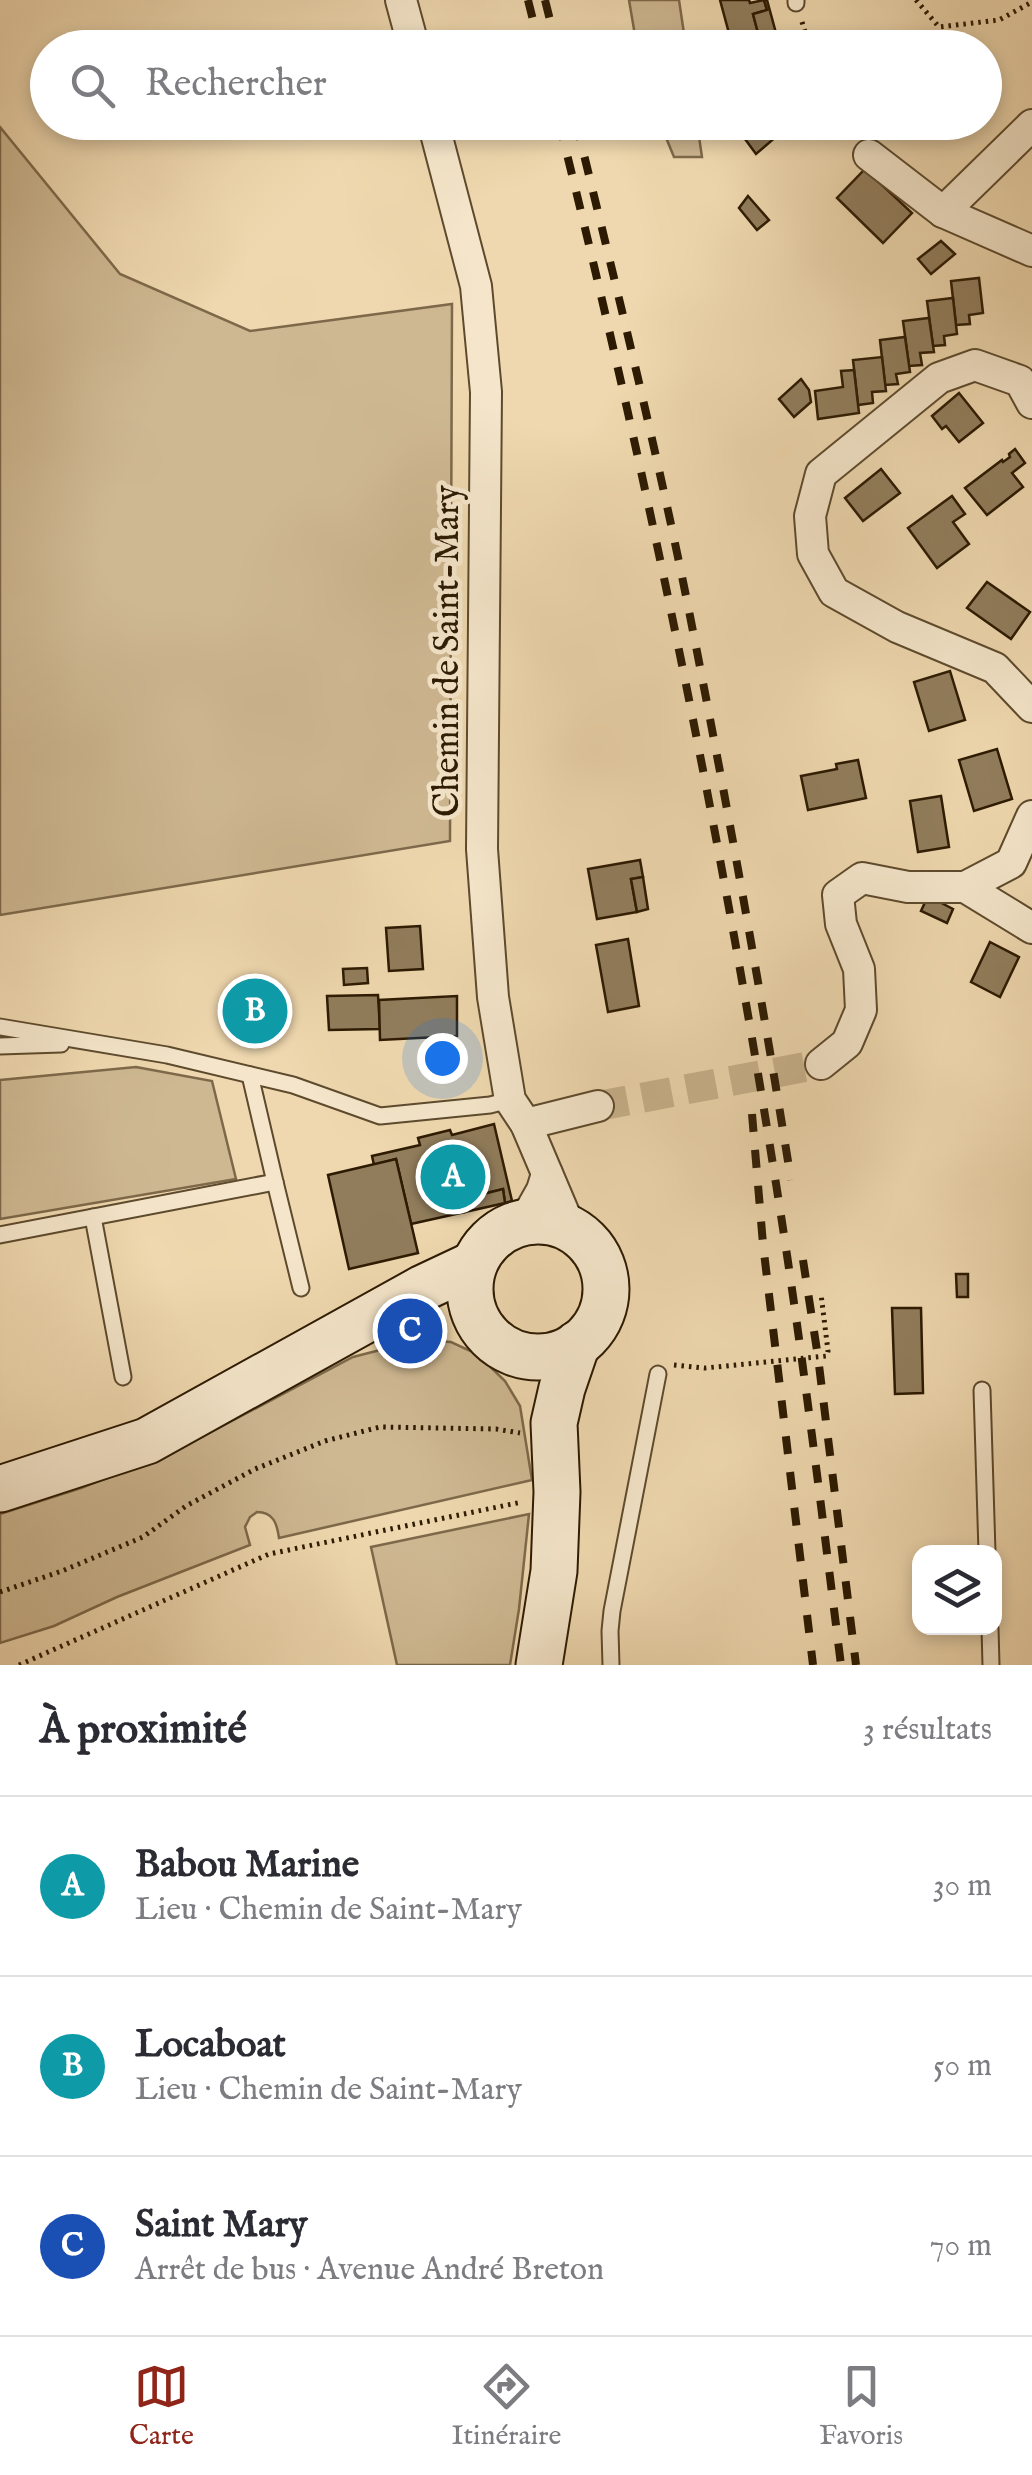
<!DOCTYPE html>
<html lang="fr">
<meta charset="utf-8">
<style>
body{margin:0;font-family:"IM FELL English",serif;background:#f2f2f3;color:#2b2b33}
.controls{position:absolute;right:30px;bottom:30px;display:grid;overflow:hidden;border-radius:20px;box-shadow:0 5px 15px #0003}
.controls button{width:90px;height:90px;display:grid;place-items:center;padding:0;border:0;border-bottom:2px solid #e1e1e2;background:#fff;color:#2b2b33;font:50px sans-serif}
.you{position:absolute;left:442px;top:1058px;width:35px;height:35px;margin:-25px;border:8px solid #fff;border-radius:50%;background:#1a73e8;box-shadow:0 0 0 15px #1a73e833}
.badge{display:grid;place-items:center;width:65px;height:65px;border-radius:50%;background:#8f2418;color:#fff;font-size:32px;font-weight:700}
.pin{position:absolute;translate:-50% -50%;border:5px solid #fff;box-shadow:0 2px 10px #0006}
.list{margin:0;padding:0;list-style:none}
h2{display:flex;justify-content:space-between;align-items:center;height:130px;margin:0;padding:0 40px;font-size:42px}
h2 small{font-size:32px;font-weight:400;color:#7c7c81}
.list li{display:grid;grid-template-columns:65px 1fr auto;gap:30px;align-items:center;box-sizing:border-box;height:180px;padding:0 40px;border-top:2px solid #e1e1e2}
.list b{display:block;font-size:38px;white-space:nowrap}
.list p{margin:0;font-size:32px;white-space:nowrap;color:#7c7c81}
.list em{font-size:32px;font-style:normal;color:#7c7c81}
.icon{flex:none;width:55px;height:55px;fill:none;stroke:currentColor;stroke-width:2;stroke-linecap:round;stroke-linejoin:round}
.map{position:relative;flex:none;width:1032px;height:1665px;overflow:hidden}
.search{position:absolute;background:#fff;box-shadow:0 5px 15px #0003;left:30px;right:30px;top:30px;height:110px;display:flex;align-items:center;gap:25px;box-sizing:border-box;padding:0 35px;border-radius:55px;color:#7c7c81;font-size:38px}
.sheet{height:670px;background:#fff}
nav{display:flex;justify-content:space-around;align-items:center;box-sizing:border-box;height:140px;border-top:2px solid #e1e1e2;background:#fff;font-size:28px;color:#7c7c81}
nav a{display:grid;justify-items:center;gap:5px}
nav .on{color:#8f2418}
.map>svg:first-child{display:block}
.green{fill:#ceb892;stroke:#7d694a;stroke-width:2.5}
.building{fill:#917d5c;stroke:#2c1a02;stroke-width:2.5}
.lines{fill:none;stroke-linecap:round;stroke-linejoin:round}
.street-tunnel{stroke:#c8b28c;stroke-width:30;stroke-dasharray:30 15;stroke-linecap:butt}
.lane-casing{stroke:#5d4a2d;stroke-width:19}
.street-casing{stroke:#5d4a2d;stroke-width:34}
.secondary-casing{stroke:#2c1a02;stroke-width:49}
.path{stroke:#2c1a02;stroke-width:5;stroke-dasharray:2.5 5;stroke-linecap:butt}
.lane{stroke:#f5e6cb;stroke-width:15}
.street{stroke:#f5e6cb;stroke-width:30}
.secondary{stroke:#f5e6cb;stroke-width:45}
.rail{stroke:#2c1a02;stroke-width:8;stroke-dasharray:18 18;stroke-linecap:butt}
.labels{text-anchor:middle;stroke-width:9;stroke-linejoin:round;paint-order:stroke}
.street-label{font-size:35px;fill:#2c1a02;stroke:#f5e6cb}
</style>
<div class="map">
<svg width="1032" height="1665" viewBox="0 0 1032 1665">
<rect width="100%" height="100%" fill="#efd8af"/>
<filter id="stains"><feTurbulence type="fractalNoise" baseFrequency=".002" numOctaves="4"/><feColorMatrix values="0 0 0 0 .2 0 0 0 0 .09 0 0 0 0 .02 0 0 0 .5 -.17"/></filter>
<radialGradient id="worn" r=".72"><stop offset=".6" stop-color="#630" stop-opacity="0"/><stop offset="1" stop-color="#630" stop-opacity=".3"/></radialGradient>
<g class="green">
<path d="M629 0H679L686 47H637Z"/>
<path d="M660 123H697L702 157H674Z"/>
<path d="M0 127 120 274 250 331 452 304 450 841 0 915Z"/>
<path d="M136 1067 212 1081 236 1179 0 1219V1080Z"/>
<path d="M419 1340 451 1342 477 1354 505 1381 520 1406 532 1480 279 1538C277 1523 273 1512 257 1512L250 1517 245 1527 250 1545 117 1597 54 1626 0 1643V1514L81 1488 171 1453 353 1357Z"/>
<path d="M529 1514 519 1609 510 1665H397L371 1547Z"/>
</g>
<g class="building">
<path d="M720 0H749L750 3 764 0 767 10 753 14 761 43 745 48H733Z"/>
<path d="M764 0H767L776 33 759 37 753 14 767 10Z"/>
<path d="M969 40V48H891V45Z"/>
<path d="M737 122H793L756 154 734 124Z"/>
<path d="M865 169 912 213 883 243 837 198Z"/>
<path d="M748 196 769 220 757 230 739 208Z"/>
<path d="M941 241 955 254 931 274 918 259Z"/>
<path d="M979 278 983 313 969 315 970 324 956 325 951 281Z"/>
<path d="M953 298 957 334 944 336 945 345 933 346 927 301Z"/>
<path d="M929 318 934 352 920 353 922 365 909 366 903 321Z"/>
<path d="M905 337 910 372 896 374 898 384 885 385 880 340Z"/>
<path d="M882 357 886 391 872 392 873 403 858 405 853 360Z"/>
<path d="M854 370 859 413 818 419 815 391 843 387 841 371Z"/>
<path d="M801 379 809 390 811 402 794 417 779 399Z"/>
<path d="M959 393 983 423 959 442 946 426 942 429 932 416Z"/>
<path d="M1015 449 1025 463 1012 473 1023 487 987 515 965 488 1002 460 1003 462 1010 457 1009 454Z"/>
<path d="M881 469 900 493 863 521 845 498Z"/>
<path d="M952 496 965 514 953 522 969 544 937 568 908 528Z"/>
<path d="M987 582 1030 612 1011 639 967 608Z"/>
<path d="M950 671 965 720 929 731 914 682Z"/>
<path d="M997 749 1012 799 974 811 959 760Z"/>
<path d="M858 760 866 798 808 810 801 776 837 769 836 764Z"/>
<path d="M941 796 949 847 918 852 910 801Z"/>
<path d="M640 860 643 877 631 879 637 912 597 919 588 869Z"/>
<path d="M643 877 648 909 637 912 631 879Z"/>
<path d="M928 896 953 909 947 923 921 911Z"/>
<path d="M420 926 423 969 389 971 386 928Z"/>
<path d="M628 939 639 1006 608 1012 596 945Z"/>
<path d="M990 942 1019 957 1000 997 971 982Z"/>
<path d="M367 968 368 983 344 985 343 969Z"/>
<path d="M269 990 271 1022 240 1024 238 999 259 998 258 991Z"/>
<path d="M378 995 380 1029 329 1030 327 996Z"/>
<path d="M457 996V1036L380 1040 379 1000Z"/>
<path d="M494 1124 512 1201 505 1203 503 1189 463 1199 465 1212 411 1224 396 1159 374 1165 372 1156 420 1145 418 1138 450 1130 452 1135Z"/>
<path d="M396 1159 418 1253 349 1269 328 1175Z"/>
<path d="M503 1189 505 1203 465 1212 463 1199Z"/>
<path d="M956 1274H968V1297H957Z"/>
<path d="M892 1308H921L923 1393 895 1394Z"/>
</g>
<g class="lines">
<path class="street-tunnel" d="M598 1106 821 1064"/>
<defs>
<g id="lane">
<path d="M796 0V3"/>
<path d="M0 1027 167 1055 293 1085 380 1116 490 1105 510 1100"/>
<path d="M0 1046 61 1044"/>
<path d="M275 1182 301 1288"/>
<path d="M0 1235 93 1217"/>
<path d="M123 1377 93 1217 275 1182 250 1075"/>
<path d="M982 1390 987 1552"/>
<path d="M990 1628 991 1665"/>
<path d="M611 1665 610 1631 612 1611 658 1374"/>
</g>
<g id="street">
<path d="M401 0 414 48"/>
<path d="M433 122 476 286 486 392 482 849 493 997 510 1100 526 1124 571 1230"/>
<path d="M869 155 943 212 1032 251"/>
<path d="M943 212 1032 125"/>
<path d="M1032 403 1020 381 975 365 939 378 821 474 810 516 813 554 834 592 897 627 995 668 1032 707"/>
<path d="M965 887 1032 928"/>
<path d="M821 1064 847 1043 861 1010 859 969 841 924 838 895 862 878 908 887H965L1011 863 1032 816"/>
<path d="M526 1124 598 1106"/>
<path d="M524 1222 542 1190 547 1174"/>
</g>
<g id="secondary">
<circle cx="538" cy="1289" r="68"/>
<path d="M0 1489 147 1441 423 1288 474 1264"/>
<path d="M539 1665 554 1571 557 1492 554 1423 562 1388 577 1344"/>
</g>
</defs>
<use href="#lane" class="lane-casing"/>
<use href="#street" class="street-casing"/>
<use href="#secondary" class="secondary-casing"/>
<g class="path">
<path d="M916 0 939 27 999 20 1032 2"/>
<path d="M802 22 810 48"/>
<path d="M674 1365 705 1368 827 1356 828 1351 821 1294"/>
<path d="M0 1592 62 1571 143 1537 186 1506 255 1469 325 1441 380 1427 496 1429 520 1433"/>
<path d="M19 1665 269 1554 522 1502"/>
</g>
<use href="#lane" class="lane"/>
<use href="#street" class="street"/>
<use href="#secondary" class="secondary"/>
<g class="rail">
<path d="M528 0 540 48"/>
<path d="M545 0 557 48"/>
<path d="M559 122C645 467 717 815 773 1165 800 1331 820 1498 841 1665"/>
<path d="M576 122C616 286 657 450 690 616 727 803 761 992 791 1180"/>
<path d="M752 1114 763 1244 813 1665"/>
<path d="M803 1260 818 1357 856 1665"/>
</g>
</g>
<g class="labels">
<g class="street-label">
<text transform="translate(446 651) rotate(-90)" y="12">Chemin de Saint-Mary</text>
</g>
</g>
<rect width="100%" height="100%" filter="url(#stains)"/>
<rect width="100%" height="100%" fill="url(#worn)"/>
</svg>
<div class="controls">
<button><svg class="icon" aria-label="layers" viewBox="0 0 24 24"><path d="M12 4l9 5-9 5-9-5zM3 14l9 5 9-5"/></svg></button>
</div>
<div class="you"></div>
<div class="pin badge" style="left:453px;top:1177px;background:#0f9aa8">A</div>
<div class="pin badge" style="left:255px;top:1011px;background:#0f9aa8">B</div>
<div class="pin badge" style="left:410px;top:1331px;background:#1a4fb4">C</div>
<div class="search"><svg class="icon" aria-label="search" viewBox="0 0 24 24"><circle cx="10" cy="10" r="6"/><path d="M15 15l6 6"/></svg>Rechercher</div>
</div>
<section class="sheet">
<h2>À proximité<small>3 résultats</small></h2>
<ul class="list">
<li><span class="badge" style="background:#0f9aa8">A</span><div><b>Babou Marine</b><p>Lieu · Chemin de Saint-Mary</p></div><em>30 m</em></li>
<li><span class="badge" style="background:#0f9aa8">B</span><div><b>Locaboat</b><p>Lieu · Chemin de Saint-Mary</p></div><em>50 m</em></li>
<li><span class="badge" style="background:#1a4fb4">C</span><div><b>Saint Mary</b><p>Arrêt de bus · Avenue André Breton</p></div><em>70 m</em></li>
</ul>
</section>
<nav>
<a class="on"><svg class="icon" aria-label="map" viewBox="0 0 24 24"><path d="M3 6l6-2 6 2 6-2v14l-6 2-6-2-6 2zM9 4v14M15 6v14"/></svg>Carte</a>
<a><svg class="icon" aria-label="directions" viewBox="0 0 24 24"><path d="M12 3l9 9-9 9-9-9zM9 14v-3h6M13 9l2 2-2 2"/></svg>Itinéraire</a>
<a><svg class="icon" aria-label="saved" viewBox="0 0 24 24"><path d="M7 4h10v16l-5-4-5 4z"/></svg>Favoris</a>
</nav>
